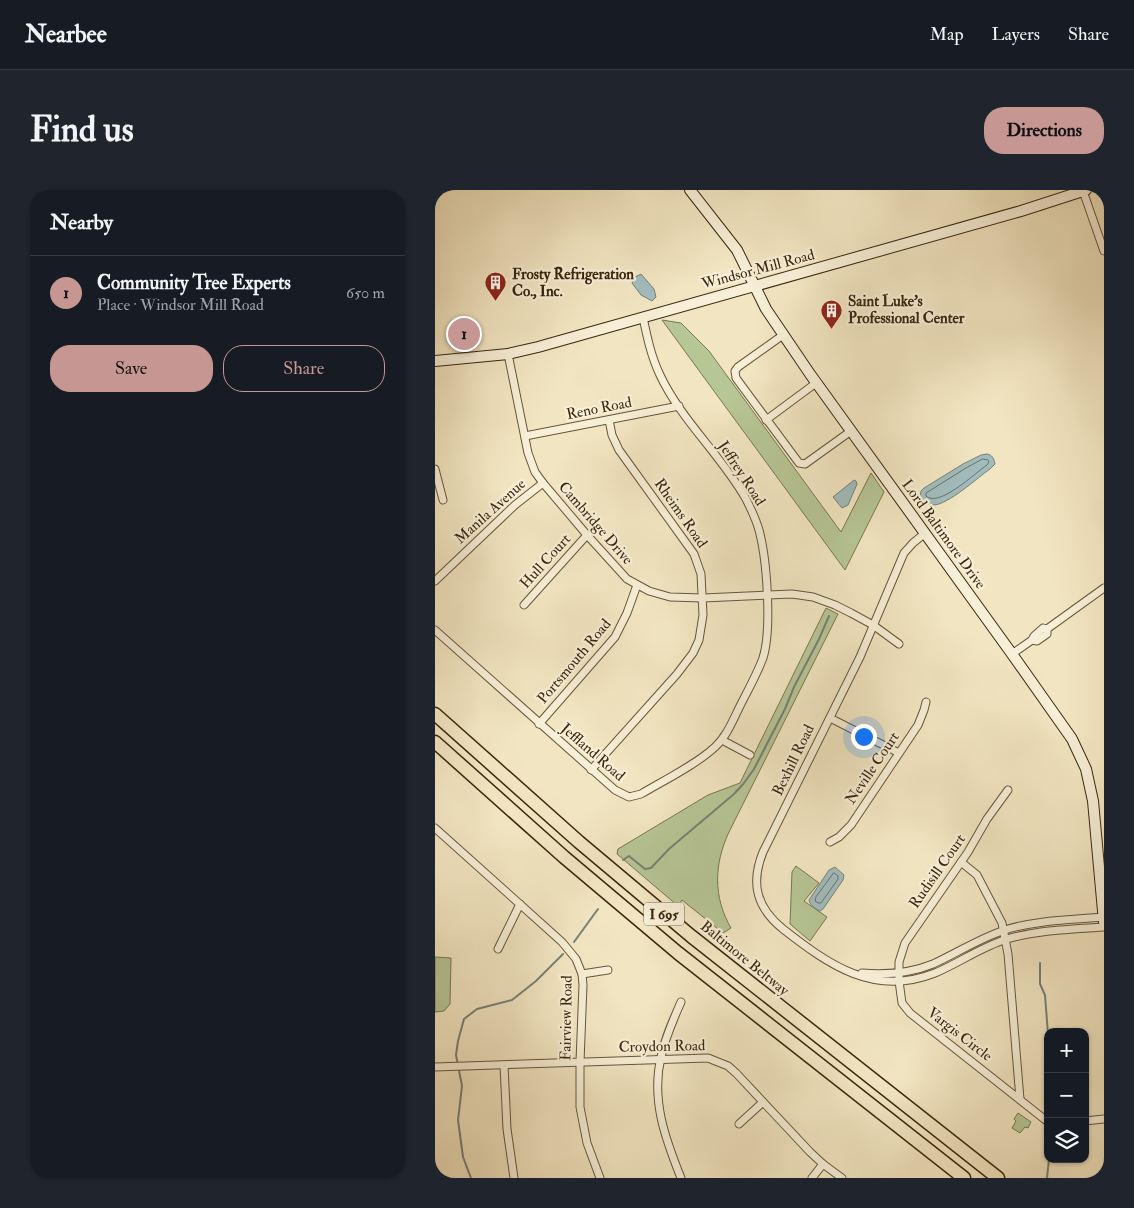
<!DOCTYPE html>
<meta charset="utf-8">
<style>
body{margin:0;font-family:"IM FELL Double Pica",serif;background:#20242c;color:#f1f3f6}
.controls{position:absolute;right:15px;bottom:15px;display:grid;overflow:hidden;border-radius:10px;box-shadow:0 1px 4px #0004}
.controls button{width:45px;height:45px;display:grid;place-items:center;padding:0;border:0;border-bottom:1px solid #363941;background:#171b24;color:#f1f3f6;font:25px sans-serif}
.you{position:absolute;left:428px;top:546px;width:18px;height:18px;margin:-12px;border:4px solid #fff;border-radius:50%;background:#1a73e8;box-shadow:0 0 0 8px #1a73e833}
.badge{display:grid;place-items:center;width:32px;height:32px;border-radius:50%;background:#c59692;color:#111;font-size:16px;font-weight:700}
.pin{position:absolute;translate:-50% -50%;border:2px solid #fff;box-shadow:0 1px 5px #0006}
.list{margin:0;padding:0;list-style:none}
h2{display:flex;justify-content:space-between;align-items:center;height:65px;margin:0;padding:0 20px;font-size:21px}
h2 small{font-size:16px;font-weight:400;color:#9ea1a6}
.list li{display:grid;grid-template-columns:32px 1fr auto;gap:15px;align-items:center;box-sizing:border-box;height:75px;padding:0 20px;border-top:1px solid #363941}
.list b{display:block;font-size:19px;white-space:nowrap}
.list p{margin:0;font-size:16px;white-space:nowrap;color:#9ea1a6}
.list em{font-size:16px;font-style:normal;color:#9ea1a6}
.actions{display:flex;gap:10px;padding:15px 20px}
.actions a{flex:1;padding:11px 0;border:1px solid #c59692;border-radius:20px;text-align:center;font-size:18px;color:#c59692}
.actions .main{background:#c59692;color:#111}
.icon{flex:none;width:28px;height:28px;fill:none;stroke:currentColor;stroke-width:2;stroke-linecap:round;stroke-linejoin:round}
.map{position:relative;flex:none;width:669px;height:988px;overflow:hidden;border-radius:20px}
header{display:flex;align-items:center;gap:30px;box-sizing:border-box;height:70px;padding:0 25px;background:#171b24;border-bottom:1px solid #363941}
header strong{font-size:24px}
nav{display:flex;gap:28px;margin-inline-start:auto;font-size:18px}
.intro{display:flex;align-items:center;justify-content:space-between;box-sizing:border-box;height:120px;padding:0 30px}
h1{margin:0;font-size:35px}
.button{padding:12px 22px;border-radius:20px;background:#c59692;color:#111;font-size:18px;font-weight:700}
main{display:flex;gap:30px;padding:0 30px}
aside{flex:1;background:#171b24;border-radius:20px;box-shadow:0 1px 4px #0004}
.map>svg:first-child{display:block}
.green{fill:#b7c695;stroke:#787652}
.water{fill:#a1bcbe;stroke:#778078}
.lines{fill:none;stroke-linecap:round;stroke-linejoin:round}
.shore{stroke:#6d7166;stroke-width:1}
.stream{stroke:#778078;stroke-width:2}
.street-casing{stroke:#67563b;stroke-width:9}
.secondary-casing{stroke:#39260e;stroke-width:12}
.highway-casing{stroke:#39260e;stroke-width:15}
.street{stroke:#f7efd7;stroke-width:7}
.secondary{stroke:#f7efd7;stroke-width:10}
.highway{stroke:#f2e6c2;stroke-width:12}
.labels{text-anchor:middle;stroke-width:4.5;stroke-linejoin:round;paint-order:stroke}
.shield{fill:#f7efd7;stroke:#72624a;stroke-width:1}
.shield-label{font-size:14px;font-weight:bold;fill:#39260e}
.street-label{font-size:15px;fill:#39260e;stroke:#f7efd7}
.poi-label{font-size:15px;font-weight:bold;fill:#39260e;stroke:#f7efd7;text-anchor:start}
</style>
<header>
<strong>Nearbee</strong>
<nav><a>Map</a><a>Layers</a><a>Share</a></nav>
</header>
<div class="intro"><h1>Find us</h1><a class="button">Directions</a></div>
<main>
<aside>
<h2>Nearby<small></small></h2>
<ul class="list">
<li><span class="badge">1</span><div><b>Community Tree Experts</b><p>Place · Windsor Mill Road</p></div><em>650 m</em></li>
</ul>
<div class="actions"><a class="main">Save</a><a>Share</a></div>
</aside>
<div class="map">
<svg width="669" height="988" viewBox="0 0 669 988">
<rect width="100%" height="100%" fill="#f2e6c2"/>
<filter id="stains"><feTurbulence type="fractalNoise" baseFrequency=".004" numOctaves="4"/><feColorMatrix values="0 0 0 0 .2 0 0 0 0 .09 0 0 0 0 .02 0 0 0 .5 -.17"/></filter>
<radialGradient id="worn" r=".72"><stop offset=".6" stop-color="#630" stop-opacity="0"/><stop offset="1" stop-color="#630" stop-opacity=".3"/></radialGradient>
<g class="green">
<path d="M227 130 246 133 274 161 406 342 436 283 449 302 410 380Z"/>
<path d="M391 418 403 424 294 642C279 674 278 707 296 738L288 743 247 710 243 716 182 664 183 659 273 605 305 593Z"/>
<path d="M361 676 384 693 369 711 392 727 375 751 355 734 357 682Z"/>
<path d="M0 767 16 768 15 814 9 821 0 822Z"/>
<path d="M583 923 596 932 593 938 590 937 585 943 577 938 581 931 579 929Z"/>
</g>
<g class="water">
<path d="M206 84 219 99 221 107 217 111 206 105 197 93 200 87Z"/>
<path d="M552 264C557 265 559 268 560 274L555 279C542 288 514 314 499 315 493 315 490 312 485 308L486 301 489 298 528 274 546 265Z"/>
<path d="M419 290 421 291 422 294 413 315 407 318 398 307Z"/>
<path d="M400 677 409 685 408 690 388 719 385 721C380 719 375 715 374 710L394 680Z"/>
</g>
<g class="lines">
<g class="shore">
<path d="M548 269 553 270 554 272 552 275C540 283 504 318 491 306V303L531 278Z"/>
<path d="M399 683 403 686V689L386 713H383L380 711 381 707Z"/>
</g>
<g class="stream">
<path d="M188 670 194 666 210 679 216 678 234 659 299 604 309 593 319 579 350 519 359 497 384 449 394 426"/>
<path d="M139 752 163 719"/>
<path d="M605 773V794L610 805 613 844"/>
<path d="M36 988 28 967 23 930 27 896 21 865 23 851 29 829 42 819 77 810 101 791 128 764"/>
<path d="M612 988 614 969"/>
</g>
<defs>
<g id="street">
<path d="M648 1 669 61"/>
<path d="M348 145 303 177 300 181 301 188 364 273 370 274 416 241"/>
<path d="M73 164 93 263 100 282 108 293 152 345 192 389 214 401 235 407 268 408 357 404 378 407 400 415 416 423 438 435 464 454"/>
<path d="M331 230 381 193"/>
<path d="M90 246 244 216"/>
<path d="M0 279 8 310"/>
<path d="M489 344 478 353 469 363 425 467 328 662C315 694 322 718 348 739 394 775 439 807 500 783 524 773 546 757 572 749 603 740 636 739 669 737"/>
<path d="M0 391 80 315 108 293"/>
<path d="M89 415 152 345"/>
<path d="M0 440 180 600 194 607 206 604C228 591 262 574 280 557 292 546 298 530 305 516 313 500 322 484 328 468 337 439 332 370 324 340 321 329 316 319 311 309 286 265 246 230 225 185 216 166 212 147 208 127"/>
<path d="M597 450 602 451 612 444V439L669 398"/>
<path d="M577 464 597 450 599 446 608 438 612 439"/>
<path d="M395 528 464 563"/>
<path d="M104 534 180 447 192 423 202 395"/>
<path d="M287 550 315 565"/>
<path d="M156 580 242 484 258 463 264 450 268 425 266 384 259 364 184 260 177 245 174 230"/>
<path d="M573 600 552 629 533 662 470 753 464 772V791L467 813 475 823 613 932"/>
<path d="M0 638 127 752 141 769 147 784 148 795 145 872V917L152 953 165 988"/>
<path d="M395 652 404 647 416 635 483 535 489 520 491 512"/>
<path d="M526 672 542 685 567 733 573 764 585 909"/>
<path d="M63 759 85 714"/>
<path d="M427 783C450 785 476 783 498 774 522 763 545 748 570 740 602 730 636 730 668 727"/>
<path d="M147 784 173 780"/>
<path d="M69 875 72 939 79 988"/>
<path d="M0 877 273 868 293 876 301 883 375 962 388 974 407 988"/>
<path d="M650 931 669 929"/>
<path d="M304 934 328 912"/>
<path d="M246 988C230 948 216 910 226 867 230 848 238 830 246 812"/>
<path d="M377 988 388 974"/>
</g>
<g id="secondary">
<path d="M255 0 302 60 331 119 375 184 577 464 637 549 651 579 658 611 669 732"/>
<path d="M0 171 73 164 103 157 586 21 651 0"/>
</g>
<g id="highway">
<path d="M0 524 144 652 256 746 563 988"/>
<path d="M0 552 129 667 243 763 529 988"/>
</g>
</defs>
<use href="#street" class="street-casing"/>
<use href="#secondary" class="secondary-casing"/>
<use href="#highway" class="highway-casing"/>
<use href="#street" class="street"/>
<use href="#secondary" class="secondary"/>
<use href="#highway" class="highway"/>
</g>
<defs>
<symbol id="building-pin" viewBox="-11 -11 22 30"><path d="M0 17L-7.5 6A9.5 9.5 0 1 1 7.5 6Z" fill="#8f2418" stroke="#f7efd7"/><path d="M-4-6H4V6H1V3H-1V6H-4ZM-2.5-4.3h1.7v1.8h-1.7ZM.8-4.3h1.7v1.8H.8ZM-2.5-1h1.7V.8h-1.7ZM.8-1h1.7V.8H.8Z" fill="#fff"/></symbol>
</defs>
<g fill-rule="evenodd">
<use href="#building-pin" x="48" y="80" width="25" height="34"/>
<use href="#building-pin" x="384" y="108" width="25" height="34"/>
</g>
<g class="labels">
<rect class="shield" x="209" y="712.5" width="40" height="23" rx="4"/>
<g class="shield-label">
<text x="229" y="729">I 695</text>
</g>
<g class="street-label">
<text transform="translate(323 79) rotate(-15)" y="5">Windsor Mill Road</text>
<text transform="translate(164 218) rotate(-11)" y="5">Reno Road</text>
<text transform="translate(307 283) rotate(57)" y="5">Jeffrey Road</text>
<text transform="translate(55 321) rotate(-42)" y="5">Manila Avenue</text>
<text transform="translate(246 323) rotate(55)" y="5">Rheims Road</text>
<text transform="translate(161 333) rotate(49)" y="5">Cambridge Drive</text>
<text transform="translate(509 344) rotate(54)" y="5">Lord Baltimore Drive</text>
<text transform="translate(110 371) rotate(-48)" y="5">Hull Court</text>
<text transform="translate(139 471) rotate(-50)" y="5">Portsmouth Road</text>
<text transform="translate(158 562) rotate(41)" y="5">Jeffland Road</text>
<text transform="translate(358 570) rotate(-64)" y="5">Bexhill Road</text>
<text transform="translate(437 578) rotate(-56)" y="5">Neville Court</text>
<text transform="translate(502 681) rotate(-55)" y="5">Rudisill Court</text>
<text transform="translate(310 768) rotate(39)" y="5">Baltimore Beltway</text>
<text transform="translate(131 828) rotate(-89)" y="5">Fairview Road</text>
<text transform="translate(525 844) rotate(38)" y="5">Vargis Circle</text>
<text transform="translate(227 856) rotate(-1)" y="5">Croydon Road</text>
</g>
<g class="poi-label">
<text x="77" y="89">Frosty Refrigeration<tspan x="77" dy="17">Co., Inc.</tspan></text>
<text x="413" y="116">Saint Luke’s<tspan x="413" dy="17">Professional Center</tspan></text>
</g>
</g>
<rect width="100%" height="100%" filter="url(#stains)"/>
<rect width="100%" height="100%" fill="url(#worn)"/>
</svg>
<div class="controls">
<button>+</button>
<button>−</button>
<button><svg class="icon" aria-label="layers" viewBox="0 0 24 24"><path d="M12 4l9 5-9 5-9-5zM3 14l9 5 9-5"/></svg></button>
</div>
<div class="you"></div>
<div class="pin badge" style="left:29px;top:144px">1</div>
</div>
</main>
